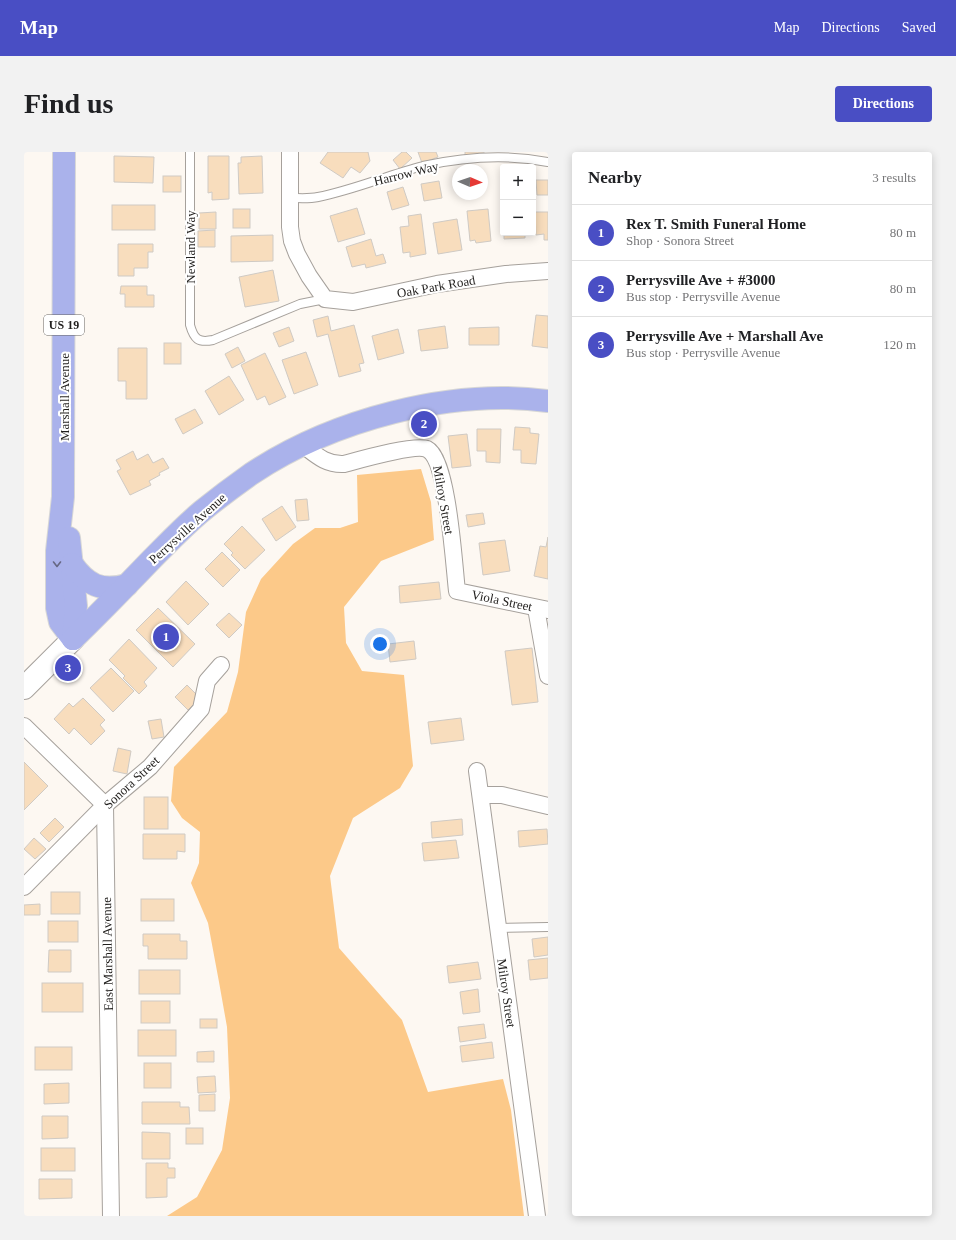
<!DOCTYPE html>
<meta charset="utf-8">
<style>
body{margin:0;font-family:"Times New Roman",serif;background:#f2f2f2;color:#202124}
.controls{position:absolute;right:12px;top:12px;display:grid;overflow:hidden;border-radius:4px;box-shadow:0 2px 10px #0003}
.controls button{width:36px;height:36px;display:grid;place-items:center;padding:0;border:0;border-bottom:1px solid #e0e0e0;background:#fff;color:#202124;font:20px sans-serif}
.compass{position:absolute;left:428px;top:12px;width:36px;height:36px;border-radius:50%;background:#fff;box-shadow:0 2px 10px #0003;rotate:92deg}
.you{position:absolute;left:356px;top:492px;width:14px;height:14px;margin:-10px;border:3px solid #fff;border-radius:50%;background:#1a73e8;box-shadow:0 0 0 6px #1a73e833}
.badge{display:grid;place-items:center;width:26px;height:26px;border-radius:50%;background:#494ec4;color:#fff;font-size:13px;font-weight:700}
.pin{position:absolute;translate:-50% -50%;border:2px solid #fff;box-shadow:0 1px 4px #0006}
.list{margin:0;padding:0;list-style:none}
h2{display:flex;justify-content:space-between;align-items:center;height:52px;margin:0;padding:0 16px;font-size:17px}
h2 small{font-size:13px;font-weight:400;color:#757577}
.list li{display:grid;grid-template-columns:26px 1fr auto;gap:12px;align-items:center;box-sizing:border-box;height:56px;padding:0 16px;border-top:1px solid #e0e0e0}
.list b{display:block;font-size:15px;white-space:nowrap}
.list p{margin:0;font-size:13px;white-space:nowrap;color:#757577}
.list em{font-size:13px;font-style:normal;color:#757577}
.map{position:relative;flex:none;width:524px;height:1064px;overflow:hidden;border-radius:4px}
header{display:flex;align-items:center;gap:24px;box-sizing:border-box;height:56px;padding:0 20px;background:#494ec4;color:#fff}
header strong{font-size:19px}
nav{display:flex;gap:22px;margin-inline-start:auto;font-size:14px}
.intro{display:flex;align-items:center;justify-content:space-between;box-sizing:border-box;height:96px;padding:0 24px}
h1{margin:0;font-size:28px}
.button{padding:10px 18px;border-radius:4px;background:#494ec4;color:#fff;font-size:14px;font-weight:700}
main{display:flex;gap:24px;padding:0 24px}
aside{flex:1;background:#fff;border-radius:4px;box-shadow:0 2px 10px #0003}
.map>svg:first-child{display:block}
.green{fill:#fcc989}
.building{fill:#f8ddbd;stroke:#cfcac4}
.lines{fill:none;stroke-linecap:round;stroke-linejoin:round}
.lane-casing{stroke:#a6a19c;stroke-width:10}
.street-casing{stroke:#a6a19c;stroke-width:18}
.secondary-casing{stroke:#a6a19c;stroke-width:24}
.primary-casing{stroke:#d7d7d6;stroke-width:24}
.lane{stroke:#fff;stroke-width:8}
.street{stroke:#fff;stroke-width:16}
.secondary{stroke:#fff;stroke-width:22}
.primary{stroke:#aab2eb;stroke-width:22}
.oneway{stroke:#666884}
.labels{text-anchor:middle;stroke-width:4;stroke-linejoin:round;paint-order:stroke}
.shield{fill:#fff;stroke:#646261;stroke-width:1}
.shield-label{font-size:12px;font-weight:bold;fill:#211f1d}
.street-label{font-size:13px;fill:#211f1d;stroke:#fff}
</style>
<header>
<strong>Map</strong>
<nav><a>Map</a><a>Directions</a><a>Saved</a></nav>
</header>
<div class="intro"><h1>Find us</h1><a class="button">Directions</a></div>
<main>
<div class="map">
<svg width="524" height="1064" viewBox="0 0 524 1064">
<rect width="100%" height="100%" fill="#fdf8f2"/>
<path class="green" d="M397 317 407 350 410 388 357 409 320 455 322 491 338 519 380 523 389 614 376 636 329 666 306 724 315 796 378 868 404 940 479 927 487 958 500 1064H143L173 1045 198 998 206 946 203 875 195 830 184 771 167 731 175 711 176 680 158 666 147 649 150 615 203 560 214 520 222 460 237 427 269 392 291 376H316L334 370 333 323Z"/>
<g class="building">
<path d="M304 0H344L346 9 336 21 327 15 319 26 296 11Z"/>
<path d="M378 0H382L388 6 376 17 369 8Z"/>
<path d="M394 0H412L414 5 398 11Z"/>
<path d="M441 0H460V1L441 4Z"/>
<path d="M90 4 130 5 129 31 90 30Z"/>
<path d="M184 4H205V47L188 48V40L184 41Z"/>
<path d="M238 4 239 41 215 42 214 11H217V5Z"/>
<rect x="139" y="24" width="18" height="16"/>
<path d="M512 28H524V43H513Z"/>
<path d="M415 29 418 46 400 49 397 32Z"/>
<path d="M379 35 385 53 368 58 363 40Z"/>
<rect x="88" y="53" width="43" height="25"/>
<path d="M333 56 341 82 314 90 306 64Z"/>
<rect x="209" y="57" width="17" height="19"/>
<path d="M464 57 467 89 452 91 451 88 446 89 443 59Z"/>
<path d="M192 60V77H175V61Z"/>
<path d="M511 60H524V88H520V82L512 83Z"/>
<path d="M397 62 402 102 386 105V100L379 101 376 75 385 74 384 64Z"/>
<path d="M433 67 438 98 414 102 409 71Z"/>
<path d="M191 78V95H174V79Z"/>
<path d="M480 81H501V86L480 87Z"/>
<path d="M249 83V109L207 110V84Z"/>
<path d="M347 87 352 104 359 102 362 111 342 116 341 112 328 115 322 95Z"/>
<path d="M94 92H129V100H124V116H110V124H94Z"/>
<path d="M249 118 255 149 221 155 215 125Z"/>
<path d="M97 134H123V143H130V155H101V142H96Z"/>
<path d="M512 163 524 164V196L508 194Z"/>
<path d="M304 164 307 179 330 173 340 211 335 212 337 219 315 225 304 182 293 185 289 168Z"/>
<path d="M421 174 424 196 397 199 394 178Z"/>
<path d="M265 175 270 189 255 195 249 181Z"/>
<path d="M475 175V193H445V176Z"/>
<path d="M374 177 380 201 354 208 348 184Z"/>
<rect x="140" y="191" width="17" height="21"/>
<path d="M214 195 221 209 208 216 201 202Z"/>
<path d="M94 196H123V247H102V229H94Z"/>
<path d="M282 200 294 233 270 242 258 208Z"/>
<path d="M241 201 262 245 245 253 241 244 233 248 217 213Z"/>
<path d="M205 224 220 248 195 263 181 239Z"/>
<path d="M171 257 179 271 159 282 151 267Z"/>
<path d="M491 275 506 276V281L515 282 512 312 497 311V298H489Z"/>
<path d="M453 277H477L476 311 462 310V299H453Z"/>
<path d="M443 282 447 314 428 316 424 284Z"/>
<path d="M109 299 113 308 124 302 129 311 139 306 145 316 135 321 136 323 125 329 127 333 106 343 93 319 97 317 92 308Z"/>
<path d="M283 347 285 368 273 369 271 348Z"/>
<path d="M258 354 272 375 252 389 238 367Z"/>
<path d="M459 361 461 372 444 375 442 363Z"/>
<path d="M218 374 241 398 221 417 207 403 209 401 200 392Z"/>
<path d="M524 385V427L510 424 516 394 522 395Z"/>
<path d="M481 388 486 419 459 423 455 391Z"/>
<path d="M198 400 216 418 199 435 181 417Z"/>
<path d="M162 429 185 452 164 473 142 450Z"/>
<path d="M415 430 417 447 376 451 375 434Z"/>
<path d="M134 456 171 492 149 515 112 478Z"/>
<path d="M205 461 218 473 205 486 192 473Z"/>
<path d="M105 487 133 516 120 530 123 534 115 542 99 526 101 524 85 508Z"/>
<path d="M390 489 392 507 366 510 364 492Z"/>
<path d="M508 496 514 550 488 553 481 499Z"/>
<path d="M87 516 110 539 89 560 66 536Z"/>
<path d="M163 533 176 546 164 558 151 545Z"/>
<path d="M59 546 81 568 76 573 81 579 67 593 50 576 45 582 30 567 45 551 49 555Z"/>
<path d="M437 566 440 588 407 592 404 570Z"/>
<path d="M137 567 140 585 128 587 124 569Z"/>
<path d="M94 596 107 599 103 622 89 619Z"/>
<path d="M0 610 24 634 0 658Z"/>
<rect x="120" y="645" width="24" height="32"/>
<path d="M31 666 40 675 25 690 16 681Z"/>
<path d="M438 667 439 683 408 686 407 670Z"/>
<path d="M523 677 524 692 495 695 494 679Z"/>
<path d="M119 682H161V700L153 699V707H119Z"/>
<path d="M10 686 22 697 11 707 0 697Z"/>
<path d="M432 688 435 706 400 709 398 691Z"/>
<rect x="27" y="740" width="29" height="22"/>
<rect x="117" y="747" width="33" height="22"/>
<path d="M16 752V763H0V753Z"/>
<rect x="24" y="769" width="30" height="21"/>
<path d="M119 782H156V789H163V807H124V794H119Z"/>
<path d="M524 785V803L510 805 508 787Z"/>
<path d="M25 798H47V820H24Z"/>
<path d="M524 806V826L506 828 504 808Z"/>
<path d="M454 810 457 827 425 831 423 814Z"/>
<rect x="115" y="818" width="41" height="24"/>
<rect x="18" y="831" width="41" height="29"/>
<path d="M454 837 456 860 439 862 436 840Z"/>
<rect x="117" y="849" width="29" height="22"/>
<rect x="176" y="867" width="17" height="9"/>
<path d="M460 872 462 886 436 890 434 875Z"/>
<rect x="114" y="878" width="38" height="26"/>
<path d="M468 890 470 906 438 910 436 894Z"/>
<rect x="11" y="895" width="37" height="23"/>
<path d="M190 899V910H173V900Z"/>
<rect x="120" y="911" width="27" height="25"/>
<path d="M191 924 192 940 174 941 173 925Z"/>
<path d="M45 931V951L20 952V932Z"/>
<path d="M191 942V959H175V943Z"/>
<path d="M118 950H156V955H165L166 972H118Z"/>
<path d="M18 964H44V986L18 987Z"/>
<rect x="162" y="976" width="17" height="16"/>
<path d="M118 980 146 981V1007H118Z"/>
<rect x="17" y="996" width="34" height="23"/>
<path d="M122 1011H144V1016H151V1026H143V1045L122 1046Z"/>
<path d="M15 1027H48V1046L15 1047Z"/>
</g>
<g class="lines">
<defs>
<g id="lane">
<path d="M166 0V173C170 187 174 191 189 188L276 152 301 147"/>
<path d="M266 46C275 46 285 47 294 45 330 38 364 23 399 14 440 5 483 2 524 10"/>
<path d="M474 776 524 775"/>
</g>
<g id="street">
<path d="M266 0V75L268 89 273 102 285 124 301 147 329 150 413 132 482 122 524 119"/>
<path d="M279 293C292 303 302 313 320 312 335 308 391 292 403 297 424 307 430 414 433 439L524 458"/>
<path d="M512 456 524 524"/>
<path d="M0 574 81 653 87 1064"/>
<path d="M453 619 513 1064"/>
<path d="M457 643H478L524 654"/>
<path d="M0 735 81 653 126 615 177 557 183 529 197 513"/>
</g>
<path id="secondary" d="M0 536 49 487"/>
<g id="primary">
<path d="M40 0 39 345 33 399V456L36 470 49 487"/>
<path d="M45 386 52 454 49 487"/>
<path d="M48 412C63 433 77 440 103 433"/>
<path d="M49 487C76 461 102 434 128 407 144 391 160 374 178 359 194 346 210 334 227 322 308 268 426 236 524 249"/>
</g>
</defs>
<use href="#lane" class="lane-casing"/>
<use href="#street" class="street-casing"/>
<use href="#secondary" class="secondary-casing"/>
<use href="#primary" class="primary-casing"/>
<use href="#lane" class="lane"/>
<use href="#street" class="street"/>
<use href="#secondary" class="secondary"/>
<use href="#primary" class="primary"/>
</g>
<defs><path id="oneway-chevron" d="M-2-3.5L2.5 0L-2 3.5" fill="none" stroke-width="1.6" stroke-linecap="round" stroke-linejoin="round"/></defs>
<use class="oneway" href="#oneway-chevron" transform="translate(33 412) rotate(90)"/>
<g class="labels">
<rect class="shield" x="20" y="163" width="40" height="20" rx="3"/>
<g class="shield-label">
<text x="40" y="177">US 19</text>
</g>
<g class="street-label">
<text transform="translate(382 21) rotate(-14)" y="5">Harrow Way</text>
<text transform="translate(166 95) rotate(-90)" y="5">Newland Way</text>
<text transform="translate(412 134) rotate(-10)" y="5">Oak Park Road</text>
<text transform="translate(40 245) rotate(-90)" y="5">Marshall Avenue</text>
<text transform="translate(420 348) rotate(80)" y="5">Milroy Street</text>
<text transform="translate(163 376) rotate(-42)" y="5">Perrysville Avenue</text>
<text transform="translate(478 448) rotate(12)" y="5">Viola Street</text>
<text transform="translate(107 630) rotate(-43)" y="5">Sonora Street</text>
<text transform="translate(83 802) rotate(-91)" y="5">East Marshall Avenue</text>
<text transform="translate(483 841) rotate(82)" y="5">Milroy Street</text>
</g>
</g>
</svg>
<div class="controls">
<button>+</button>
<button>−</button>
</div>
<svg class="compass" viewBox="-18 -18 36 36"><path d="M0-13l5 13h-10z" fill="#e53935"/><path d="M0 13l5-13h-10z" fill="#757577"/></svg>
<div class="you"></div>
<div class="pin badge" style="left:142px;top:485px">1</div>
<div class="pin badge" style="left:400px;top:272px">2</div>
<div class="pin badge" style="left:44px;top:516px">3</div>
</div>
<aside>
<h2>Nearby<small>3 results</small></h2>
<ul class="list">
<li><span class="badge">1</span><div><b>Rex T. Smith Funeral Home</b><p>Shop · Sonora Street</p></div><em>80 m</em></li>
<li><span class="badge">2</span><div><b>Perrysville Ave + #3000</b><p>Bus stop · Perrysville Avenue</p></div><em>80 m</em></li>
<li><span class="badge">3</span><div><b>Perrysville Ave + Marshall Ave</b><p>Bus stop · Perrysville Avenue</p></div><em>120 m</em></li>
</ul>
</aside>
</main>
